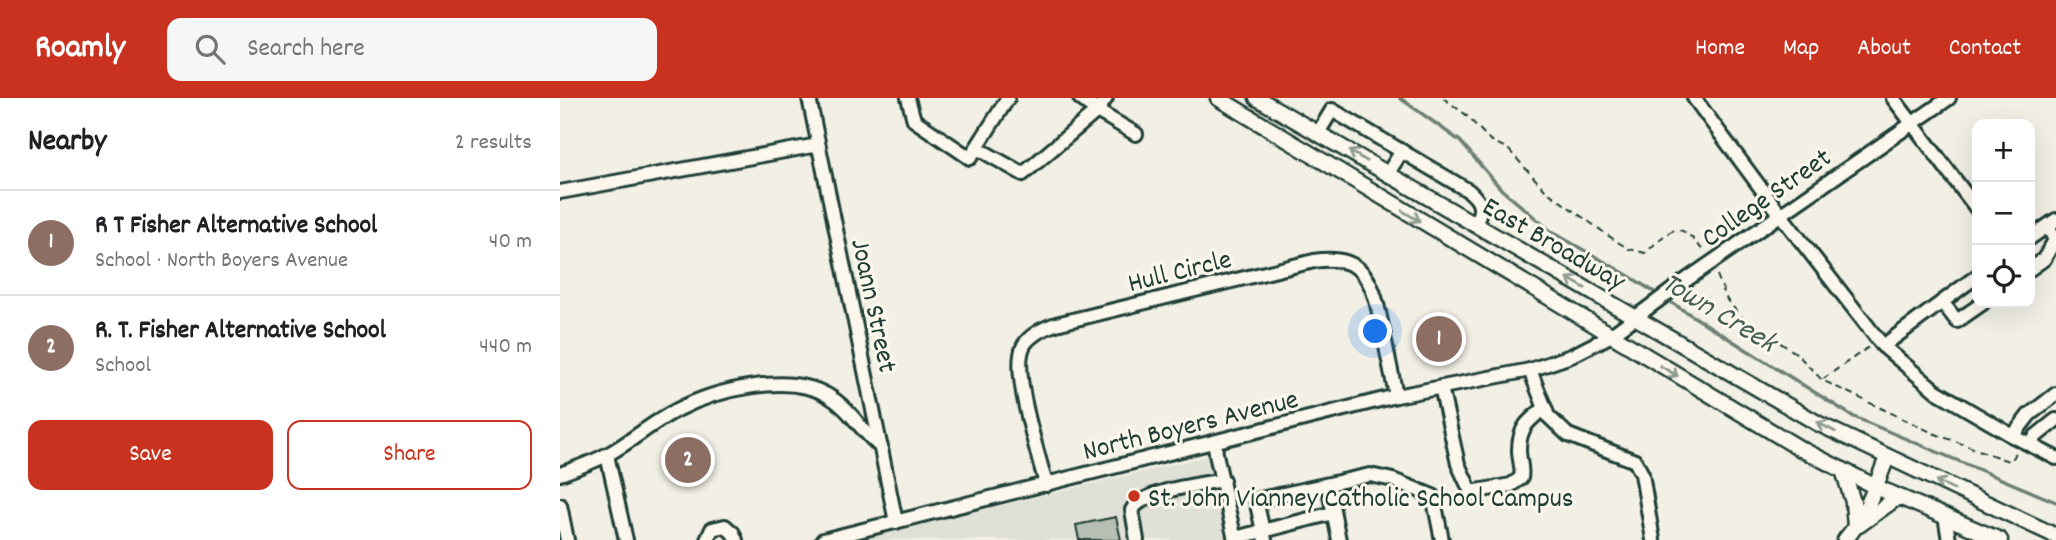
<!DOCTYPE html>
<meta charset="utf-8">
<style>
body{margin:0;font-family:Dekko,sans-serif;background:#f6f6f6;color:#202124}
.controls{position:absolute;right:21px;top:21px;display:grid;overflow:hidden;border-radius:14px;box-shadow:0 7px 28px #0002}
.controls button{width:63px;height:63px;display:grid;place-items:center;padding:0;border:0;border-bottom:2px solid #e0e0e0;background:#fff;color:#202124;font:35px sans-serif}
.you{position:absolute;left:816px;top:234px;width:24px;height:24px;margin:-18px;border:5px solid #fff;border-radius:50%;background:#1a73e8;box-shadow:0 0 0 10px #1a73e833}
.badge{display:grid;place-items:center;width:46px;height:46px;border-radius:50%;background:#c8321e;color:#fff;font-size:23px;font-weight:700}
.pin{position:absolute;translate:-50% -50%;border:4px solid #fff;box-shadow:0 2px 7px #0006}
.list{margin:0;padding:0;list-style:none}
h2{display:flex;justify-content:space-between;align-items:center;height:91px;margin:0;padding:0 28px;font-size:30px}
h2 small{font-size:23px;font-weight:400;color:#757577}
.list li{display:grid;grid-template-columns:46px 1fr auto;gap:21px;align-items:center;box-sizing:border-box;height:105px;padding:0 28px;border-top:2px solid #e0e0e0}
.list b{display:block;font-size:26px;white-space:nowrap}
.list p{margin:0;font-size:23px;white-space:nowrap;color:#757577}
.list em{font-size:23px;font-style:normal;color:#757577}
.actions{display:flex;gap:14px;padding:21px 28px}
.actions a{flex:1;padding:16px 0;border:2px solid #c8321e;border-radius:14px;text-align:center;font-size:24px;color:#c8321e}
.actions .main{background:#c8321e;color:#fff}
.icon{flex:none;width:38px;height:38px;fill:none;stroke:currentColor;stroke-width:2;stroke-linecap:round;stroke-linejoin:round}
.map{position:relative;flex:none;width:1496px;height:442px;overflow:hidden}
header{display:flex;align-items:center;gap:42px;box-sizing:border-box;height:98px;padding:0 35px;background:#c8321e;color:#fff}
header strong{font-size:33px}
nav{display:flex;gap:38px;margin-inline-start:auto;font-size:24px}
.search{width:490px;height:63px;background:#f6f6f6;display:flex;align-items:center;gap:18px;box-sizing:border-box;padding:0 24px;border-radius:14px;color:#757577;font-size:26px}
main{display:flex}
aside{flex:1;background:#fff}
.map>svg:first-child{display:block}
.built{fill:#e0e1d6}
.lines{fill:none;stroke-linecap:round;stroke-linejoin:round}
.stream{stroke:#6e7f75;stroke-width:3.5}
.building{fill:#b7beb3;stroke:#1f3d34;stroke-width:2}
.minor-casing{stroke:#1f3d34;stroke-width:18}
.major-casing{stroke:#1f3d34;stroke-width:19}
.path{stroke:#1f3d34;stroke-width:2;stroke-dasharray:7 5;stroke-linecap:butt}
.minor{stroke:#fbf7ec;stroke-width:12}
.major{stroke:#fbf7ec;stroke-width:14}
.oneway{stroke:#8d9a90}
.poi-dot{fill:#c8321e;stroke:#fbf7ec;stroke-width:2.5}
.labels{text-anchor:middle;stroke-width:6;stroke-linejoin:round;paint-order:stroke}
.street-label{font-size:28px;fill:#1f3d34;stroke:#fbf7ec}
.poi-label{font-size:28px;fill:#1f3d34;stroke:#fbf7ec;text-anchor:start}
.water-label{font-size:30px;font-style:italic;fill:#465e55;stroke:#fbf7ec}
</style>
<header>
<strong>Roamly</strong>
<div class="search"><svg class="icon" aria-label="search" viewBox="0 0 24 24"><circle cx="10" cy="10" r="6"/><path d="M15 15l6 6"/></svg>Search here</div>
<nav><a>Home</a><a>Map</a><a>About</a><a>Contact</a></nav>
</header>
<main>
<aside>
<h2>Nearby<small>2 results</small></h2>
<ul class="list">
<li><span class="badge" style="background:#8d6e63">1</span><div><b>R T Fisher Alternative School</b><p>School · North Boyers Avenue</p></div><em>40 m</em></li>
<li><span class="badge" style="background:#8d6e63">2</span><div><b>R. T. Fisher Alternative School</b><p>School</p></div><em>440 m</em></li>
</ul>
<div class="actions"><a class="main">Save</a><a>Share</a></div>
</aside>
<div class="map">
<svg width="1496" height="442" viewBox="0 0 1496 442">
<rect width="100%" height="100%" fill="#f2f0e5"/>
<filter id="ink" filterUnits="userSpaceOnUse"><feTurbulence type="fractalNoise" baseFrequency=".0143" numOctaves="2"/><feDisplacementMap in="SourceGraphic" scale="14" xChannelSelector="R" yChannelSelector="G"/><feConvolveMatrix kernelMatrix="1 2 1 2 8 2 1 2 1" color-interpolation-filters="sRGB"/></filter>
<g filter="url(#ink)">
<path class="built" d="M656 356 674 442H311L310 439Z"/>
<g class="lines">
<path class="stream" d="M840 0 900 43 942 92 992 134 1064 175 1294 319 1496 404"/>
</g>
<path class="building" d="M556 419 561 442H519L516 427Z"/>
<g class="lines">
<defs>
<g id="minor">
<path d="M249 0 336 424"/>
<path d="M348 0 354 22 410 60 448 0"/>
<path d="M546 0 537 13 576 36"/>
<path d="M1134 0 1220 116 1323 248 1376 293 1453 338 1496 360"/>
<path d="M1333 0 1417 111"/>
<path d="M758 35 772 12 909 93C922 104 923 111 915 126"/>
<path d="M417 50 463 76 537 13 520 0"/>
<path d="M828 75 842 53"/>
<path d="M0 94 258 47"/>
<path d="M1470 140 1496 122"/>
<path d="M1470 171 1484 161 1495 142 1488 128"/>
<path d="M1382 204 1397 223 1423 205"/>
<path d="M1323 248 1417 178"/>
<path d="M970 272 988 318 1008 337 1075 363 1082 376 1093 442"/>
<path d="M881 289 898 366 911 394 951 387 961 380C963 370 959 362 959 352 959 329 969 322 985 310"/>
<path d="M1453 338 1469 317 1496 296"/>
<path d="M655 344 656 356 675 442"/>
<path d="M1471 347 1476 338 1496 322"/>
<path d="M47 357 66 442"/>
<path d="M0 376C16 370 34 364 50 355 73 342 93 324 117 312 155 292 228 274 267 297 290 310 301 333 321 349"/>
<path d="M486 387C479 357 450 272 464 247 471 236 484 230 496 226L754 163C809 154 814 191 823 233 827 255 832 276 836 298"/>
<path d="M768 387 779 442"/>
<path d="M0 407 7 442"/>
<path d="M1385 418 1389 442"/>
<path d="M675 440 773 415"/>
<path d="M147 442 152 431 165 428 173 435 176 442"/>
<path d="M263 442 836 298 970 272 1011 258 1050 238 1119 187 1389 0"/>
<path d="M577 442 572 412C584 392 639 387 663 382"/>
<path d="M705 442 696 402 810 377 833 382 873 398 882 442"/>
</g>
<g id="major">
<path d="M658 0 1239 350 1316 389 1440 442"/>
<path d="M697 0 1259 326 1496 438"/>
<path d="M1283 372 1293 404 1295 429"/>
<path d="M1299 427 1338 399"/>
<path d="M1285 442C1305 419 1316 388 1327 359"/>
</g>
</defs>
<use href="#minor" class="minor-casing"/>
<use href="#major" class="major-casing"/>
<g class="path">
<path d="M883 0 905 16 930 42 948 51 986 93 1056 143 1069 151 1085 155C1113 130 1117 119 1144 154"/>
<path d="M1157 177 1167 202 1183 221 1236 255 1262 282 1373 335 1448 363 1454 359 1456 353"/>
<path d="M1263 281 1310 248"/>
</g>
<use href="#minor" class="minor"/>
<use href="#major" class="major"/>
</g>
<defs><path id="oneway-shaft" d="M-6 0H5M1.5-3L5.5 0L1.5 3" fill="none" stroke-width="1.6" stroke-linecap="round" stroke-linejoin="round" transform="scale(1.75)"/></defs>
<g class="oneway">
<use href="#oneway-shaft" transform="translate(798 58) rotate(-150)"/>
<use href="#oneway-shaft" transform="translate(851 118) rotate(31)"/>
<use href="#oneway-shaft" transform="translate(1016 185) rotate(-150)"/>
<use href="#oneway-shaft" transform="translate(1109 273) rotate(31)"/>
<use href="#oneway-shaft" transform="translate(1266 329) rotate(-153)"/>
<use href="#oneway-shaft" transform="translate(1385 387) rotate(-154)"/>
</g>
</g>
<circle class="poi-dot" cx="574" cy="398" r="7"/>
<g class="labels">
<g class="street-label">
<text transform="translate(1205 98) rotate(-35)" y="10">College Street</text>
<text transform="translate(995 144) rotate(30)" y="10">East Broadway</text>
<text transform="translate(619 171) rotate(-14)" y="10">Hull Circle</text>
<text transform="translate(316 207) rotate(78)" y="10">Joann Street</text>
<text transform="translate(630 325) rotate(-14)" y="10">North Boyers Avenue</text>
</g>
<g class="poi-label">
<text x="588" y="408">St. John Vianney Catholic School Campus</text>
</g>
<g class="water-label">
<text transform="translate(1160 213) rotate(31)" y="10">Town Creek</text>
</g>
</g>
</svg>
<div class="controls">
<button>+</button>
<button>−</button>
<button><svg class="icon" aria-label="locate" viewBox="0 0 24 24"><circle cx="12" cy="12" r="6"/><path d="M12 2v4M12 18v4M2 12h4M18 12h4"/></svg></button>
</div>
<div class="you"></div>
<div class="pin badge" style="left:879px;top:241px;background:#8d6e63">1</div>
<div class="pin badge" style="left:128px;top:362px;background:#8d6e63">2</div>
</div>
</main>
